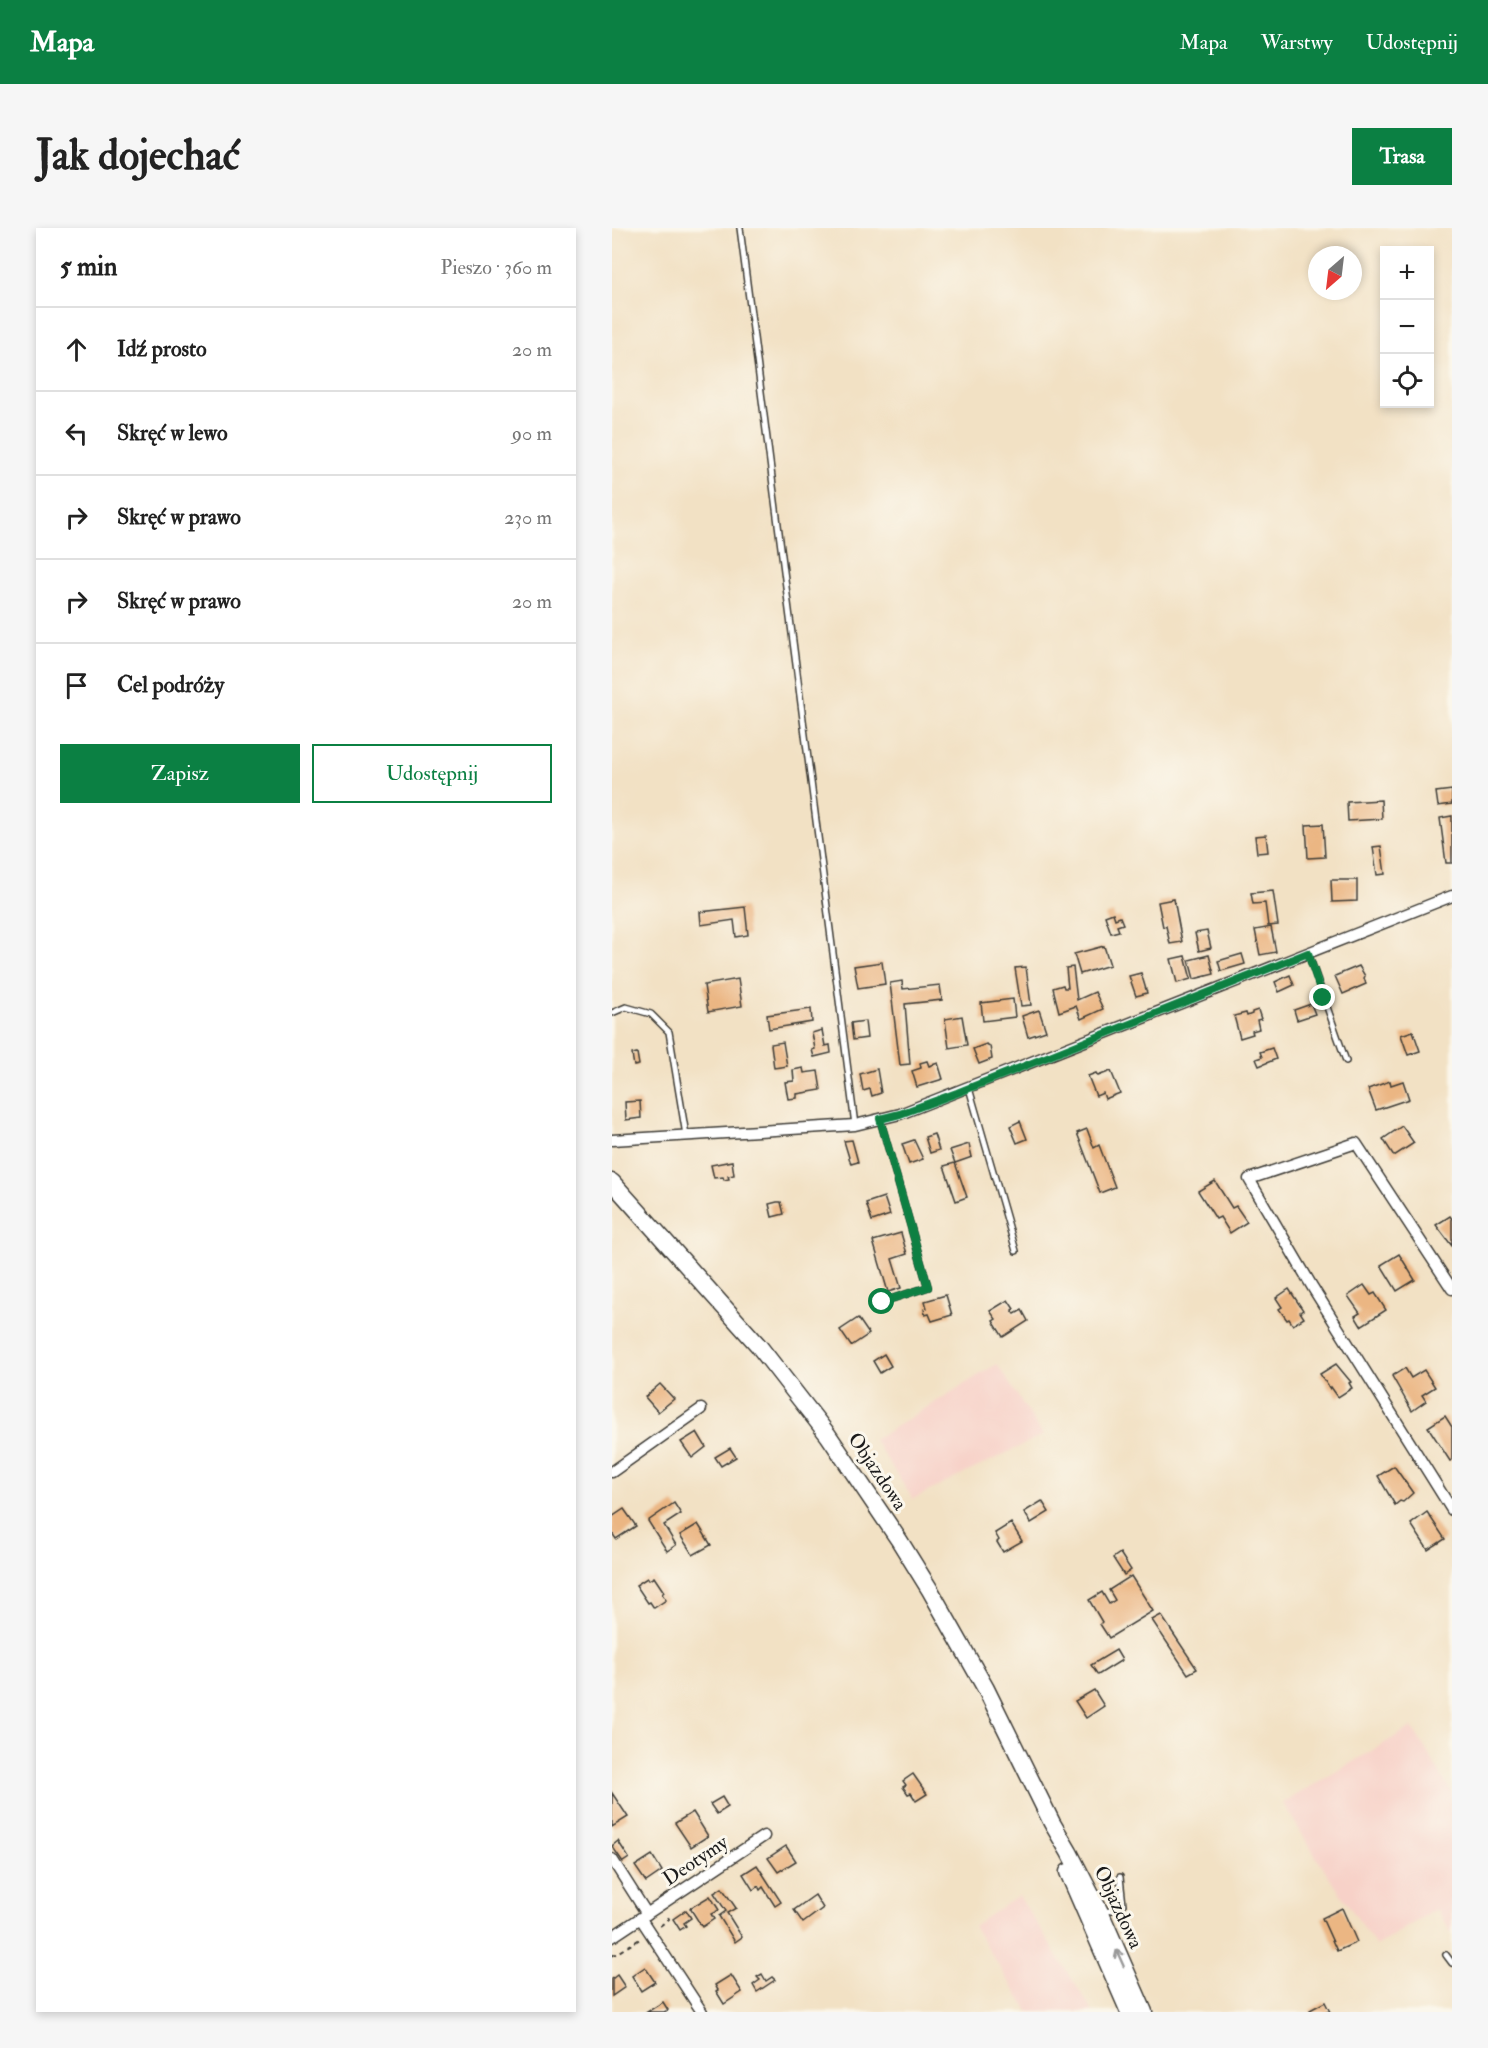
<!DOCTYPE html>
<html lang="pl">
<meta charset="utf-8">
<style>
body{margin:0;font-family:"IM FELL Double Pica",serif;background:#f6f6f6;color:#222}
.controls{position:absolute;right:18px;top:18px;display:grid;overflow:hidden;border-radius:0px;box-shadow:0 3px 9px #0003}
.controls button{width:54px;height:54px;display:grid;place-items:center;padding:0;border:0;border-bottom:2px solid #e0e0e0;background:#fff;color:#222;font:30px sans-serif}
.compass{position:absolute;left:696px;top:18px;width:54px;height:54px;border-radius:50%;background:#fff;box-shadow:0 3px 9px #0003;rotate:208deg}
.stop{position:absolute;width:18px;height:18px;margin:-14px;border:4px solid #0b8043;border-radius:50%;background:#fff}
.stop.end{background:#0b8043;border-color:#fff;box-shadow:0 2px 6px #0008}
.list{margin:0;padding:0;list-style:none}
h2{display:flex;justify-content:space-between;align-items:center;height:78px;margin:0;padding:0 24px;font-size:26px}
h2 small{font-size:20px;font-weight:400;color:#767676}
.list li{display:grid;grid-template-columns:39px 1fr auto;gap:18px;align-items:center;box-sizing:border-box;height:84px;padding:0 24px;border-top:2px solid #e0e0e0}
.list b{display:block;font-size:22px;white-space:nowrap}
.list em{font-size:20px;font-style:normal;color:#767676}
.actions{display:flex;gap:12px;padding:18px 24px}
.actions a{flex:1;padding:14px 0;border:2px solid #0b8043;border-radius:0px;text-align:center;font-size:21px;color:#0b8043}
.actions .main{background:#0b8043;color:#fff}
.icon{flex:none;width:33px;height:33px;fill:none;stroke:currentColor;stroke-width:2;stroke-linecap:round;stroke-linejoin:round}
.map{position:relative;flex:none;width:840px;height:1784px;overflow:hidden;border-radius:0px}
header{display:flex;align-items:center;gap:36px;box-sizing:border-box;height:84px;padding:0 30px;background:#0b8043;color:#fff}
header strong{font-size:28px}
nav{display:flex;gap:33px;margin-inline-start:auto;font-size:21px}
.intro{display:flex;align-items:center;justify-content:space-between;box-sizing:border-box;height:144px;padding:0 36px}
h1{margin:0;font-size:42px}
.button{padding:15px 27px;border-radius:0px;background:#0b8043;color:#fff;font-size:21px;font-weight:700}
main{display:flex;gap:36px;padding:0 36px}
aside{flex:1;background:#fff;border-radius:0px;box-shadow:0 3px 9px #0003}
.map>svg:first-child{display:block}
.built{fill:#f7d1c8}
.building{fill:#ebb683}
.lines{fill:none;stroke-linecap:round;stroke-linejoin:round}
.service-casing{stroke:#3c3a35;stroke-width:8}
.minor-casing{stroke:#3c3a35;stroke-width:13}
.primary-casing{stroke:#3c3a35;stroke-width:19}
.path{stroke:#3c3a35;stroke-width:2;stroke-dasharray:4.5 4.5;stroke-linecap:butt}
.service{stroke:#fff;stroke-width:5}
.minor{stroke:#fff;stroke-width:10}
.primary{stroke:#fff;stroke-width:16}
.oneway{stroke:#999}
.route{stroke:#0b8043;stroke-width:8}
.labels{text-anchor:middle;stroke-width:6;stroke-linejoin:round;paint-order:stroke}
.street-label{font-size:20px;fill:#1c1c1c;stroke:#fbf7ec}
</style>
<header>
<strong>Mapa</strong>
<nav><a>Mapa</a><a>Warstwy</a><a>Udostępnij</a></nav>
</header>
<div class="intro"><h1>Jak dojechać</h1><a class="button">Trasa</a></div>
<main>
<aside>
<h2>5 min<small>Pieszo · 360 m</small></h2>
<ul class="list">
<li><svg class="icon" aria-label="ahead" viewBox="0 0 24 24"><path d="M12 20V5M6 11l6-6 6 6"/></svg><div><b>Idź prosto</b></div><em>20 m</em></li>
<li><svg class="icon" aria-label="left" viewBox="0 0 24 24"><path d="M17 20v-9H6M10 6l-5 5 5 5"/></svg><div><b>Skręć w lewo</b></div><em>90 m</em></li>
<li><svg class="icon" aria-label="right" viewBox="0 0 24 24"><path d="M7 20v-9h11M14 6l5 5-5 5"/></svg><div><b>Skręć w prawo</b></div><em>230 m</em></li>
<li><svg class="icon" aria-label="right" viewBox="0 0 24 24"><path d="M7 20v-9h11M14 6l5 5-5 5"/></svg><div><b>Skręć w prawo</b></div><em>20 m</em></li>
<li><svg class="icon" aria-label="arrive" viewBox="0 0 24 24"><path d="M6 21V4h12l-3 4 3 4H6"/></svg><div><b>Cel podróży</b></div></li>
</ul>
<div class="actions"><a class="main">Zapisz</a><a>Udostępnij</a></div>
</aside>
<div class="map">
<svg width="840" height="1784" viewBox="0 0 840 1784">
<rect width="100%" height="100%" fill="#fbf7ec"/>
<filter id="ink" filterUnits="userSpaceOnUse"><feTurbulence type="fractalNoise" baseFrequency=".0167" numOctaves="2"/><feDisplacementMap in="SourceGraphic" scale="12" xChannelSelector="R" yChannelSelector="G"/><feConvolveMatrix kernelMatrix="1 2 1 2 8 2 1 2 1" color-interpolation-filters="sRGB"/></filter>
<filter id="wash" filterUnits="userSpaceOnUse"><feTurbulence type="fractalNoise" baseFrequency=".008" numOctaves="4" result="noise"/><feDisplacementMap in="SourceGraphic" scale="24" xChannelSelector="R" yChannelSelector="G"/><feGaussianBlur stdDeviation="1.35" result="paint"/><feColorMatrix in="noise" values="0 0 0 0 0 0 0 0 0 0 0 0 0 0 0 0 0 1.4 0 .05"/><feComposite in="paint" operator="in"/></filter>
<g filter="url(#wash)">
<rect width="100%" height="100%" fill="#f2e1c4"/>
<g class="built">
<path d="M385 1136 431 1207 301 1271 262 1212Z"/>
<path d="M800 1499 840 1565V1706L824 1681 764 1718 706 1632 671 1575Z"/>
<path d="M407 1668 481 1784H417L361 1698Z"/>
</g>
<g id="blocks">
<g class="building">
<path d="M840 562V576L826 578 824 564Z"/>
<path d="M769 572 770 591 736 593 735 574Z"/>
<path d="M840 588V635H834L828 590Z"/>
<path d="M711 596 713 629 696 630 694 597Z"/>
<path d="M654 607 656 624 645 625 643 608Z"/>
<path d="M769 618 773 646 765 647 761 619Z"/>
<path d="M719 652H745V673L720 674Z"/>
<path d="M661 663 666 697 656 698 653 675 641 676 639 665Z"/>
<path d="M562 671 570 714 558 716 554 698 551 699 546 674Z"/>
<path d="M133 679 136 707 124 709 122 692 89 697 88 684Z"/>
<path d="M501 685 503 691 508 689 511 696 505 698 507 703 499 705 493 688Z"/>
<path d="M659 699 664 724 648 727 643 702Z"/>
<path d="M595 703 599 720 587 723 583 705Z"/>
<path d="M492 718 498 737 468 746 462 726Z"/>
<path d="M630 726 633 736 609 743 606 733Z"/>
<path d="M597 727 602 746 582 751 577 732Z"/>
<path d="M573 728 579 751 565 755 559 731Z"/>
<path d="M270 734 273 756 246 760 242 738Z"/>
<path d="M747 738 753 748 752 750 754 756 731 766 723 748Z"/>
<path d="M414 739 419 777 409 778 403 740Z"/>
<path d="M461 739 465 772 483 764 491 781 469 791 464 778 447 784 441 760 451 757 452 760H456L454 740Z"/>
<path d="M529 745 535 765 524 768 517 748Z"/>
<path d="M678 747 682 757 667 764 663 754Z"/>
<path d="M126 751 130 778 96 784 92 757Z"/>
<path d="M290 753 291 761 328 757 330 772 293 776 298 836 288 837 278 755Z"/>
<path d="M401 771 403 789 371 793 369 775Z"/>
<path d="M699 776 703 786 685 792 682 782Z"/>
<path d="M199 781 200 794 157 801 155 787Z"/>
<path d="M427 782 434 803 416 809 410 788Z"/>
<path d="M646 782 649 791 645 792 647 801 640 803 641 806 628 810 622 788 634 785 635 788 640 786V784Z"/>
<path d="M350 788 355 817 337 820 333 791Z"/>
<path d="M253 793 255 810 241 812 239 795Z"/>
<path d="M210 802 213 818 218 817 219 825 202 829 200 822 203 821 200 805Z"/>
<path d="M801 803 808 823 796 827 789 807Z"/>
<path d="M171 814 175 838 162 840 159 816Z"/>
<path d="M374 816 378 818 380 831 367 836 361 821Z"/>
<path d="M660 820 664 831 647 838 644 831 650 829 648 824Z"/>
<path d="M25 825 27 837 22 838 20 826Z"/>
<path d="M315 833 317 838 326 835 331 851 305 859 300 843 309 840 308 835Z"/>
<path d="M191 840 192 845 206 843 209 862 185 866V870L176 871 173 854 182 853 181 842Z"/>
<path d="M265 841 269 865 260 868 258 861 251 863 248 846Z"/>
<path d="M499 843 508 865 493 871 491 865 484 868 476 848 484 845 486 848Z"/>
<path d="M778 853 779 857 791 853 797 871 764 882 756 861Z"/>
<path d="M28 873 29 890 14 892 13 874Z"/>
<path d="M408 893 415 911 405 915 398 898Z"/>
<path d="M790 898 802 915 782 928 771 911Z"/>
<path d="M475 901 482 920 487 917 503 959 488 965 465 905Z"/>
<path d="M322 906 327 922 318 925 313 909Z"/>
<path d="M240 912 246 934 239 936 232 913Z"/>
<path d="M302 912 311 931 297 936 290 916Z"/>
<path d="M357 916 360 929 343 935 355 969 344 973 332 938 343 935 338 922Z"/>
<path d="M120 933 122 947 116 948 117 951 112 952 111 949 102 950 99 937Z"/>
<path d="M603 953 620 980 624 978 635 994 618 1005 608 989 604 991 586 963Z"/>
<path d="M272 969 278 987 260 993 254 975Z"/>
<path d="M165 974H169L172 986 160 989 157 976Z"/>
<path d="M838 988 840 991V1018L824 997Z"/>
<path d="M289 1005 295 1026 280 1031 289 1060 276 1064 261 1013Z"/>
<path d="M787 1026 803 1052 785 1063 769 1037Z"/>
<path d="M752 1057 759 1067 763 1065 774 1082 749 1098 743 1088 748 1085 736 1068Z"/>
<path d="M677 1061 691 1082 688 1084 692 1090 681 1097 677 1091 675 1092 667 1081 670 1079 664 1070Z"/>
<path d="M334 1067 340 1087 320 1093 317 1086 313 1087 312 1081 315 1080 313 1073Z"/>
<path d="M396 1072 402 1081 400 1082 403 1086 410 1082 416 1093 391 1109 381 1093 384 1091 378 1083Z"/>
<path d="M246 1090 257 1106 239 1118 228 1102Z"/>
<path d="M272 1126 279 1138 268 1145 261 1133Z"/>
<path d="M724 1136 739 1154 737 1155 740 1160 726 1169 719 1159 718 1161 708 1146Z"/>
<path d="M793 1140 799 1150 812 1142 823 1159 810 1167 814 1173 800 1183 780 1148Z"/>
<path d="M48 1156 62 1171 46 1184 33 1169Z"/>
<path d="M833 1188 840 1199V1232L838 1233 816 1199Z"/>
<path d="M85 1204 94 1219 80 1230 69 1214Z"/>
<path d="M118 1220 124 1229 109 1238 103 1229Z"/>
<path d="M782 1238 801 1265 791 1274 788 1273 783 1277 766 1248Z"/>
<path d="M430 1273 437 1284 419 1295 412 1284Z"/>
<path d="M62 1275 69 1286 52 1297 64 1317 55 1323 36 1293Z"/>
<path d="M12 1281 24 1298 4 1311 0 1305V1289Z"/>
<path d="M815 1284 833 1311 816 1322 799 1296Z"/>
<path d="M399 1295 410 1313 391 1324 385 1314 387 1312 383 1305Z"/>
<path d="M86 1296 99 1317 81 1327 68 1307Z"/>
<path d="M508 1325 519 1342 512 1347 501 1330Z"/>
<path d="M519 1348 541 1383 497 1410 488 1396 490 1394 477 1372 490 1364 497 1376 503 1372 497 1362Z"/>
<path d="M42 1349 52 1364 50 1366 54 1372 42 1380 38 1374 36 1375 24 1357 35 1350 37 1352Z"/>
<path d="M549 1387 585 1441 576 1446 540 1392Z"/>
<path d="M504 1422 510 1432 486 1447 479 1437Z"/>
<path d="M482 1462 492 1478 474 1490 463 1473Z"/>
<path d="M301 1546 315 1566 304 1573 299 1565 296 1566 291 1559 294 1557 291 1553Z"/>
<path d="M0 1565 16 1589 0 1599Z"/>
<path d="M110 1569 116 1579 105 1586 98 1576Z"/>
<path d="M81 1584 96 1608 79 1619 63 1595Z"/>
<path d="M6 1613 17 1630 11 1634 0 1618Z"/>
<path d="M174 1618 184 1633 166 1644 156 1630Z"/>
<path d="M40 1627 50 1643 34 1654 23 1638Z"/>
<path d="M145 1637 169 1674 163 1678 151 1659 148 1662 146 1658 141 1662 131 1646Z"/>
<path d="M110 1660 124 1680 115 1685 130 1709 123 1714 107 1688 114 1683 102 1665Z"/>
<path d="M203 1667 211 1680 191 1695 182 1682Z"/>
<path d="M98 1668 107 1682 99 1686 102 1691 90 1699 78 1680Z"/>
<path d="M730 1680 745 1714 725 1723 710 1690Z"/>
<path d="M74 1682 79 1690 72 1695 74 1698 68 1702 61 1691Z"/>
<path d="M33 1739 43 1754 29 1763 20 1748Z"/>
<path d="M150 1746 154 1753 160 1749 163 1752 145 1764 141 1757 148 1752 145 1749Z"/>
<path d="M5 1747 13 1759 0 1768V1751Z"/>
<path d="M119 1747 130 1764 112 1776 104 1763 106 1762 103 1757Z"/>
<path d="M51 1774 56 1782 52 1784H35Z"/>
<path d="M713 1774 718 1784H698V1782Z"/>
</g>
</g>
</g>
<g filter="url(#ink)">
<use href="#blocks" fill-opacity="0" stroke="#3c3a35" stroke-width="1.5"/>
<g class="lines">
<defs>
<g id="service">
<path d="M128 0 243 897"/>
<path d="M696 725 734 833"/>
<path d="M0 785 14 779 39 786 57 804 74 907"/>
<path d="M357 860 404 1023"/>
<path d="M268 891 316 1059 270 1074"/>
<path d="M490 1686 511 1677 508 1649"/>
<path d="M834 1727 840 1735"/>
</g>
<g id="minor">
<path d="M0 912 243 897 288 886 840 668"/>
<path d="M840 1061 744 915 637 951 701 1060 840 1282"/>
<path d="M0 1244 89 1181"/>
<path d="M0 1631 35 1686"/>
<path d="M29 1691 90 1784"/>
<path d="M0 1709 152 1608"/>
</g>
<g id="primary">
<path d="M0 954 146 1117 216 1207 287 1312 318 1362 374 1461 440 1595 457 1624 489 1686 532 1784"/>
<path d="M456 1644 517 1784"/>
</g>
</defs>
<use href="#service" class="service-casing"/>
<use href="#minor" class="minor-casing"/>
<use href="#primary" class="primary-casing"/>
<g class="path">
<path d="M48 1698 57 1691 55 1687"/>
<path d="M0 1728 28 1711"/>
</g>
<use href="#service" class="service"/>
<use href="#minor" class="minor"/>
<use href="#primary" class="primary"/>
</g>
<defs><path id="oneway-shaft" d="M-6 0H5M1.5-3L5.5 0L1.5 3" fill="none" stroke-width="1.6" stroke-linecap="round" stroke-linejoin="round" transform="scale(1.5)"/></defs>
<use class="oneway" href="#oneway-shaft" transform="translate(508 1730) rotate(-114)"/>
</g>
<g class="lines" filter="url(#ink)">
<path class="route" d="M270 1074 316 1059 268 891 288 886 345 865 696 725 711 770"/>
</g>
<g class="labels">
<g class="street-label">
<text transform="translate(266 1243) rotate(56)" y="7">Objazdowa</text>
<text transform="translate(83 1632) rotate(-34)" y="7">Deotymy</text>
<text transform="translate(507 1679) rotate(65)" y="7">Objazdowa</text>
</g>
</g>
</svg>
<div class="controls">
<button>+</button>
<button>−</button>
<button><svg class="icon" aria-label="locate" viewBox="0 0 24 24"><circle cx="12" cy="12" r="6"/><path d="M12 2v4M12 18v4M2 12h4M18 12h4"/></svg></button>
</div>
<svg class="compass" viewBox="-18 -18 36 36"><path d="M0-13l5 13h-10z" fill="#e53935"/><path d="M0 13l5-13h-10z" fill="#767676"/></svg>
<div class="stop" style="left:270px;top:1074px"></div>
<div class="stop end" style="left:711px;top:770px"></div>
</div>
</main>
